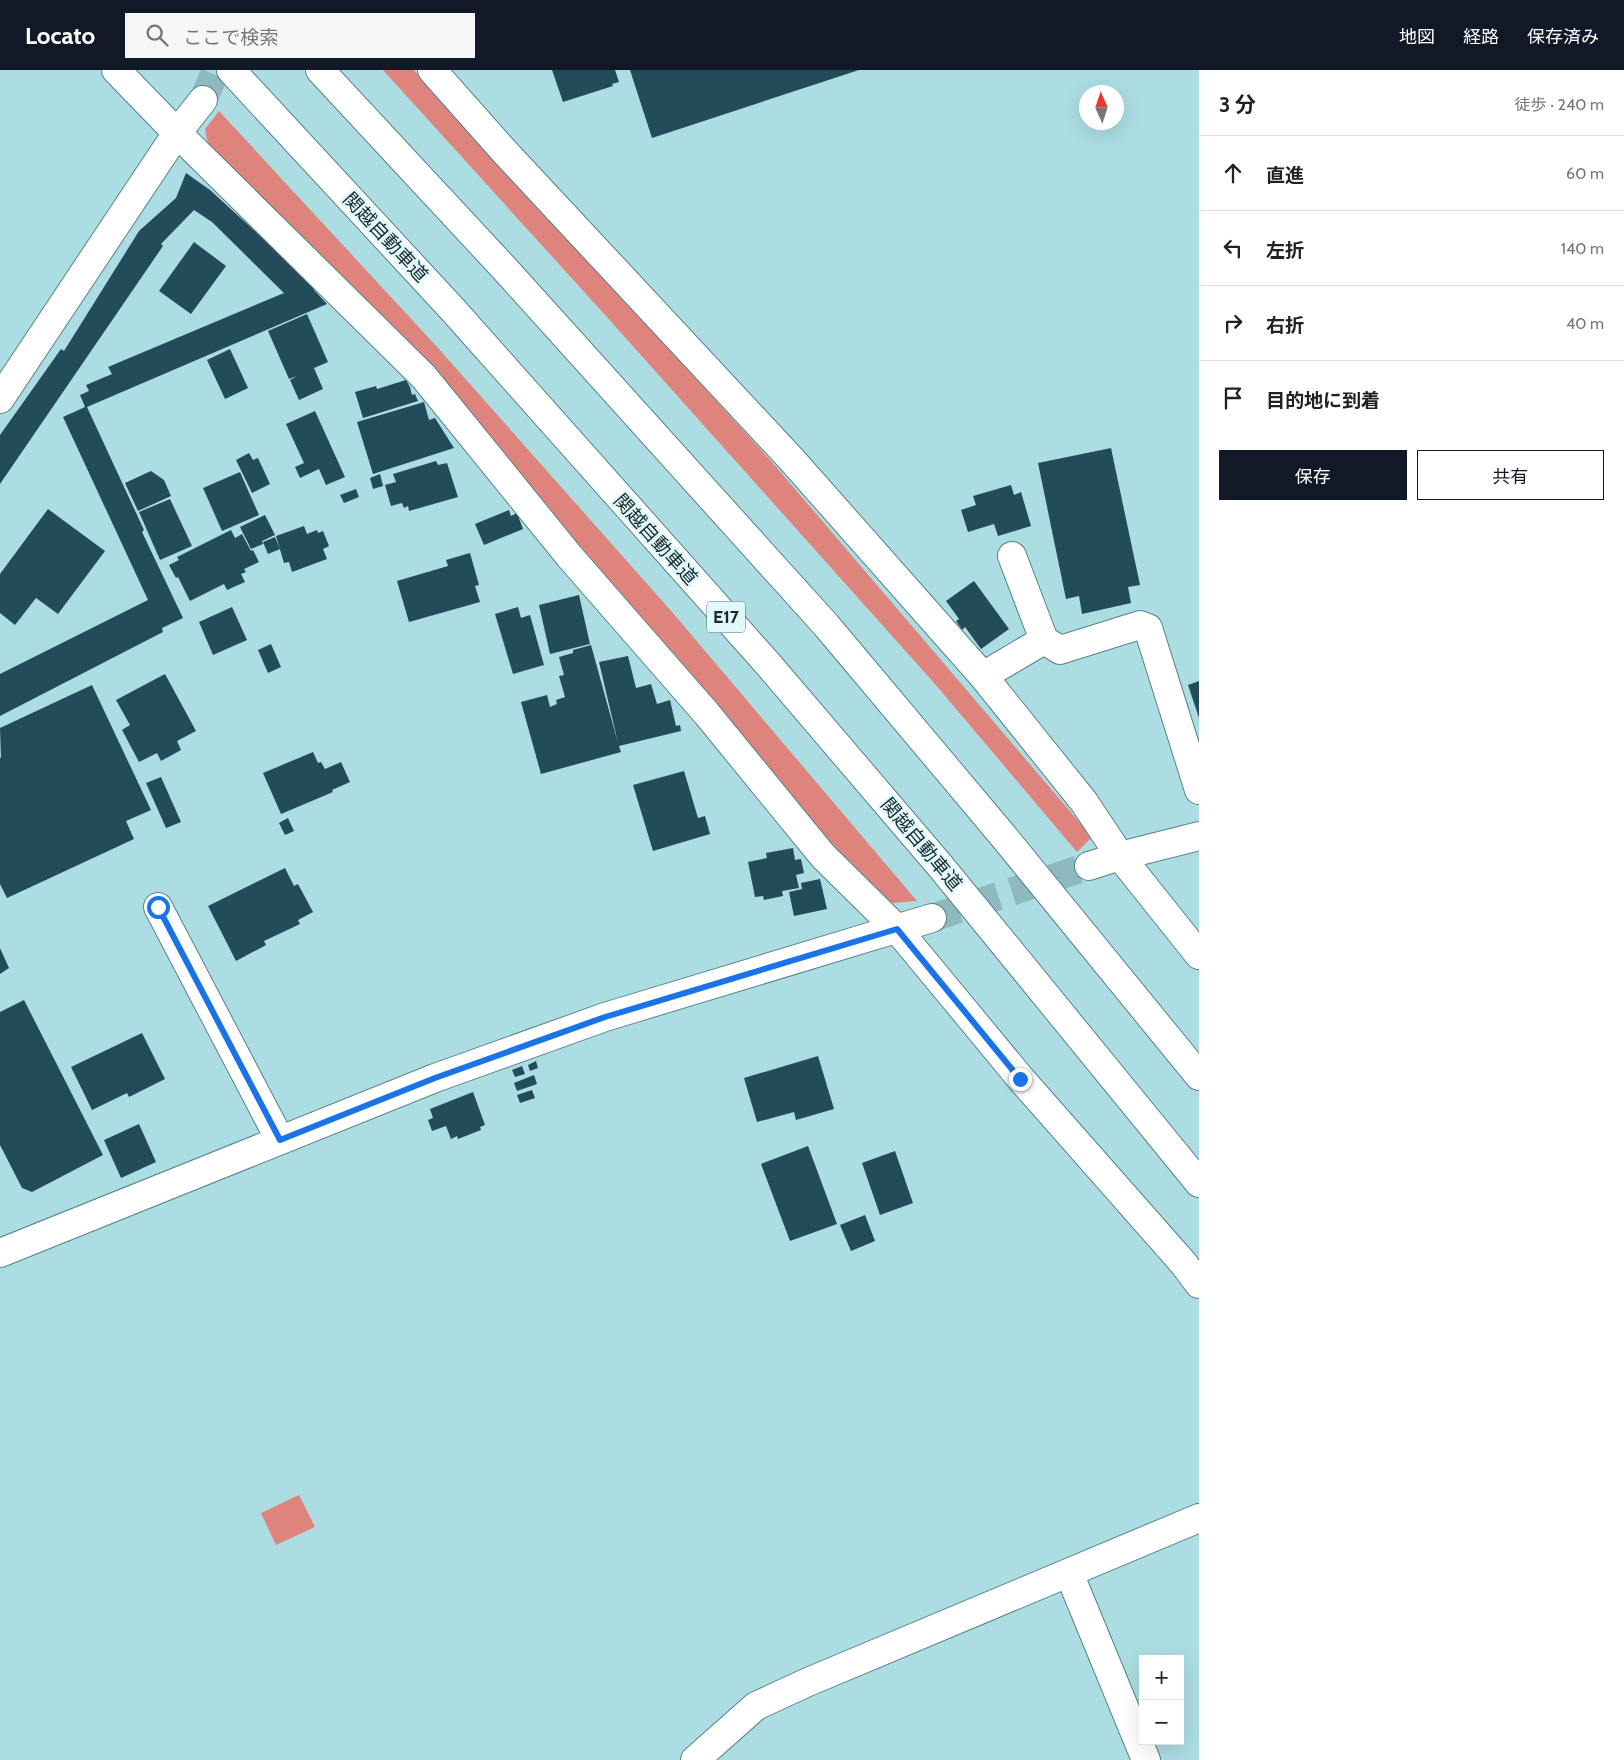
<!DOCTYPE html>
<html lang="ja">
<meta charset="utf-8">
<style>
body{margin:0;font-family:Cabin,"Noto Sans JP",sans-serif;background:#f6f6f6;color:#222}
.controls{position:absolute;right:15px;bottom:15px;display:grid;overflow:hidden;border-radius:0px;box-shadow:0 5px 20px #0002}
.controls button{width:45px;height:45px;display:grid;place-items:center;padding:0;border:0;border-bottom:1px solid #e0e0e0;background:#fff;color:#222;font:25px sans-serif}
.compass{position:absolute;left:1079px;top:15px;width:45px;height:45px;border-radius:50%;background:#fff;box-shadow:0 5px 20px #0002;rotate:357deg}
.stop{position:absolute;width:15px;height:15px;margin:-11px;border:4px solid #1a73e8;border-radius:50%;background:#fff}
.stop.end{background:#1a73e8;border-color:#fff;box-shadow:0 1px 5px #0008}
.list{margin:0;padding:0;list-style:none}
h2{display:flex;justify-content:space-between;align-items:center;height:65px;margin:0;padding:0 20px;font-size:21px}
h2 small{font-size:16px;font-weight:400;color:#767676}
.list li{display:grid;grid-template-columns:32px 1fr auto;gap:15px;align-items:center;box-sizing:border-box;height:75px;padding:0 20px;border-top:1px solid #e0e0e0}
.list b{display:block;font-size:19px;white-space:nowrap}
.list em{font-size:16px;font-style:normal;color:#767676}
.actions{display:flex;gap:10px;padding:15px 20px}
.actions a{flex:1;padding:11px 0;border:1px solid #111827;border-radius:0px;text-align:center;font-size:18px;color:#111827}
.actions .main{background:#111827;color:#fff}
.icon{flex:none;width:28px;height:28px;fill:none;stroke:currentColor;stroke-width:2;stroke-linecap:round;stroke-linejoin:round}
.map{position:relative;flex:none;width:1199px;height:1690px;overflow:hidden}
header{display:flex;align-items:center;gap:30px;box-sizing:border-box;height:70px;padding:0 25px;background:#111827;color:#fff}
header strong{font-size:24px}
nav{display:flex;gap:28px;margin-inline-start:auto;font-size:18px}
.search{width:350px;height:45px;background:#f6f6f6;display:flex;align-items:center;gap:12px;box-sizing:border-box;padding:0 18px;border-radius:0px;color:#767676;font-size:19px}
main{display:flex}
aside{flex:1;background:#fff}
.map>svg:first-child{display:block}
.green{fill:#de847c}
.building{fill:#244b5a}
.lines{fill:none;stroke-linecap:round;stroke-linejoin:round}
.minor-tunnel{stroke:#8eb9be;stroke-width:28;stroke-dasharray:28 14;stroke-linecap:butt}
.minor-casing{stroke:#558389;stroke-width:30}
.highway-casing{stroke:#558389;stroke-width:30}
.minor{stroke:#fff;stroke-width:28}
.highway{stroke:#fff;stroke-width:28}
.route{stroke:#1a73e8;stroke-width:6}
.labels{text-anchor:middle;stroke-width:5;stroke-linejoin:round;paint-order:stroke}
.shield{fill:#e1f9fb;stroke:#53676a;stroke-width:1}
.shield-label{font-size:18px;font-weight:bold;fill:#16292c}
.street-label{font-size:19px;fill:#16292c;stroke:#e1f9fb}
</style>
<header>
<strong>Locato</strong>
<div class="search"><svg class="icon" aria-label="search" viewBox="0 0 24 24"><circle cx="10" cy="10" r="6"/><path d="M15 15l6 6"/></svg>ここで検索</div>
<nav><a>地図</a><a>経路</a><a>保存済み</a></nav>
</header>
<main>
<div class="map">
<svg width="1199" height="1690" viewBox="0 0 1199 1690">
<rect width="100%" height="100%" fill="#acdde2"/>
<g class="green">
<path d="M383 0H414L771 391 1092 767 1077 782 935 614 606 246Z"/>
<path d="M219 41 438 278 672 542 917 831 892 833 869 817 426 294 208 75 205 59Z"/>
<path d="M299 1425 315 1457 276 1475 261 1443Z"/>
</g>
<g class="building">
<path d="M552 0H615L619 12 612 14 613 16 563 32Z"/>
<path d="M630 0H859L652 68Z"/>
<path d="M186 103 210 120 311 212 314 220 327 234 87 337 144 460 142 462 183 548 162 558 163 562 0 646V604L148 530 63 347 85 337 80 325 89 321 86 315 112 304 108 297 284 223 212 152 194 140 161 174 163 176 0 414V365L61 279 64 281 139 161 176 128Z"/>
<path d="M194 172 226 196 191 244 159 221Z"/>
<path d="M307 244 328 292 314 298 323 319 299 330 290 310 297 306 289 309 268 261Z"/>
<path d="M230 279 248 318 225 329 207 290Z"/>
<path d="M406 310 410 317 412 325 415 324 418 331 363 348 355 322 376 316 377 319Z"/>
<path d="M424 332 429 350 435 348 454 378 373 404 357 352Z"/>
<path d="M315 341 345 407 326 415 319 399 300 408 295 397 304 393 286 354Z"/>
<path d="M1111 378 1140 515 1128 517 1131 533 1082 544 1079 526 1066 529 1038 393Z"/>
<path d="M249 383 253 390 258 388 270 414 252 423 236 390Z"/>
<path d="M436 391 438 395 447 393 458 427 409 441 408 436 404 438 402 433 391 436 385 415 396 412 393 404Z"/>
<path d="M151 401 164 410 171 426 138 441 125 413Z"/>
<path d="M240 402 259 445 222 461 203 418Z"/>
<path d="M380 404 383 416 373 419 370 408Z"/>
<path d="M1011 415 1014 425 1021 422 1031 456 998 466 994 454 968 462 961 440 976 435 973 426Z"/>
<path d="M356 419 359 427 344 433 340 425Z"/>
<path d="M170 429 192 476 160 490 139 442Z"/>
<path d="M48 439 105 481 58 544 36 528 15 555 0 543V504Z"/>
<path d="M509 440 511 446 517 443 523 459 484 475 475 454Z"/>
<path d="M265 445 275 465 262 471 263 474 251 479 240 457Z"/>
<path d="M304 456 307 464 317 460 318 463 323 461 329 476 323 479 327 489 292 502 289 492 284 493 276 466Z"/>
<path d="M231 460 235 468 242 464 251 481 253 480 259 492 244 499 246 502 241 504 245 512 227 520 224 514 190 531 178 507 176 508 169 495 179 490 177 487Z"/>
<path d="M275 467 280 479 268 484 263 472Z"/>
<path d="M470 483 479 515 475 516 480 532 409 552 397 511 448 496 446 490Z"/>
<path d="M974 511 1009 559 981 579 965 557 962 560 956 551 959 549 946 531Z"/>
<path d="M579 525 590 574 550 584 539 535Z"/>
<path d="M232 537 247 570 213 585 199 552Z"/>
<path d="M518 537 521 548 530 545 544 595 513 604 495 544Z"/>
<path d="M271 574 281 597 268 603 258 580Z"/>
<path d="M591 575 618 673 599 592 628 586 636 618 651 614 657 634 670 630 676 656 680 655 681 661 619 676 621 682 541 704 521 632 547 625 550 637 557 634 556 630 565 627 559 606 564 605 559 587 573 583V580Z"/>
<path d="M165 604 196 661 177 671 181 680 161 691 157 683 139 692 122 660 130 655 116 630Z"/>
<path d="M1199 611V648L1188 615Z"/>
<path d="M92 615 151 740 126 751 134 769 7 828 0 814V688L1 687 0 658Z"/>
<path d="M313 682 318 693 321 692 325 699 341 692 350 712 332 720 333 722 281 744 263 703Z"/>
<path d="M684 701 698 748 705 746 710 764 653 781 633 715Z"/>
<path d="M161 707 181 752 166 758 146 713Z"/>
<path d="M288 748 294 761 285 765 279 753Z"/>
<path d="M793 778 795 790 801 789 804 803 796 805 799 818 782 821 783 826 764 830 763 826 755 827 748 792 767 788 766 783Z"/>
<path d="M285 798 294 816 298 814 313 842 298 850 300 854 264 871 266 875 236 891 208 836Z"/>
<path d="M820 809 827 839 794 846 789 822 802 819 801 813Z"/>
<path d="M0 878 9 898 0 904Z"/>
<path d="M24 930 103 1085 32 1122 22 1118 0 1075V942Z"/>
<path d="M142 963 165 1009 129 1027 127 1023 92 1040 71 997Z"/>
<path d="M818 986 834 1039 796 1050 794 1042 757 1052 744 1008Z"/>
<path d="M536 991 538 998 530 1001 528 995Z"/>
<path d="M522 996 525 1004 515 1007 512 1000Z"/>
<path d="M534 1005 537 1014 517 1021 514 1013Z"/>
<path d="M532 1020 535 1028 520 1033 517 1025Z"/>
<path d="M473 1022 485 1055 480 1057 481 1060 458 1069 457 1066 451 1069 446 1056 432 1061 428 1050 433 1048 430 1039Z"/>
<path d="M139 1054 156 1092 121 1108 104 1070Z"/>
<path d="M808 1076 837 1154 790 1171 761 1094Z"/>
<path d="M895 1081 913 1133 880 1145 862 1093Z"/>
<path d="M865 1145 875 1171 851 1181 840 1155Z"/>
</g>
<g class="lines">
<g class="minor-tunnel">
<path d="M203 30 216 0"/>
<path d="M932 848 1089 796"/>
</g>
<defs>
<g id="minor">
<path d="M116 0 177 63 424 307 570 487 707 644 823 786 897 859 1021 1009 1184 1194 1199 1214"/>
<path d="M432 0 504 81 792 390 983 606 1084 732 1120 786 1199 885"/>
<path d="M0 329 177 63 203 30"/>
<path d="M1012 486 1044 570 1060 580 1140 555 1148 558 1199 720"/>
<path d="M983 606 1044 570"/>
<path d="M1089 796 1120 786 1199 766"/>
<path d="M158 837 280 1070"/>
<path d="M0 1183 435 1008 605 947 932 848"/>
<path d="M1069 1503 1146 1690"/>
<path d="M695 1690 756 1636 808 1612 1199 1448"/>
</g>
<g id="highway">
<path d="M231 0 454 241 768 594 942 798 1199 1113"/>
<path d="M320 0 504 198 826 555 1004 767 1199 1006"/>
</g>
</defs>
<use href="#minor" class="minor-casing"/>
<use href="#highway" class="highway-casing"/>
<use href="#minor" class="minor"/>
<use href="#highway" class="highway"/>
</g>
<g class="lines">
<path class="route" d="M158 837 280 1070 435 1008 605 947 897 859 1020 1009"/>
</g>
<g class="labels">
<rect class="shield" x="707" y="531.5" width="38" height="31" rx="4"/>
<g class="shield-label">
<text x="726" y="553">E17</text>
</g>
<g class="street-label">
<text transform="translate(386 167) rotate(47)" y="7">関越自動車道</text>
<text transform="translate(656 469) rotate(48)" y="7">関越自動車道</text>
<text transform="translate(922 774) rotate(50)" y="7">関越自動車道</text>
</g>
</g>
</svg>
<div class="controls">
<button>+</button>
<button>−</button>
</div>
<svg class="compass" viewBox="-18 -18 36 36"><path d="M0-13l5 13h-10z" fill="#e53935"/><path d="M0 13l5-13h-10z" fill="#767676"/></svg>
<div class="stop" style="left:158px;top:837px"></div>
<div class="stop end" style="left:1020px;top:1009px"></div>
</div>
<aside>
<h2>3 分<small>徒歩 · 240 m</small></h2>
<ul class="list">
<li><svg class="icon" aria-label="ahead" viewBox="0 0 24 24"><path d="M12 20V5M6 11l6-6 6 6"/></svg><div><b>直進</b></div><em>60 m</em></li>
<li><svg class="icon" aria-label="left" viewBox="0 0 24 24"><path d="M17 20v-9H6M10 6l-5 5 5 5"/></svg><div><b>左折</b></div><em>140 m</em></li>
<li><svg class="icon" aria-label="right" viewBox="0 0 24 24"><path d="M7 20v-9h11M14 6l5 5-5 5"/></svg><div><b>右折</b></div><em>40 m</em></li>
<li><svg class="icon" aria-label="arrive" viewBox="0 0 24 24"><path d="M6 21V4h12l-3 4 3 4H6"/></svg><div><b>目的地に到着</b></div></li>
</ul>
<div class="actions"><a class="main">保存</a><a>共有</a></div>
</aside>
</main>
